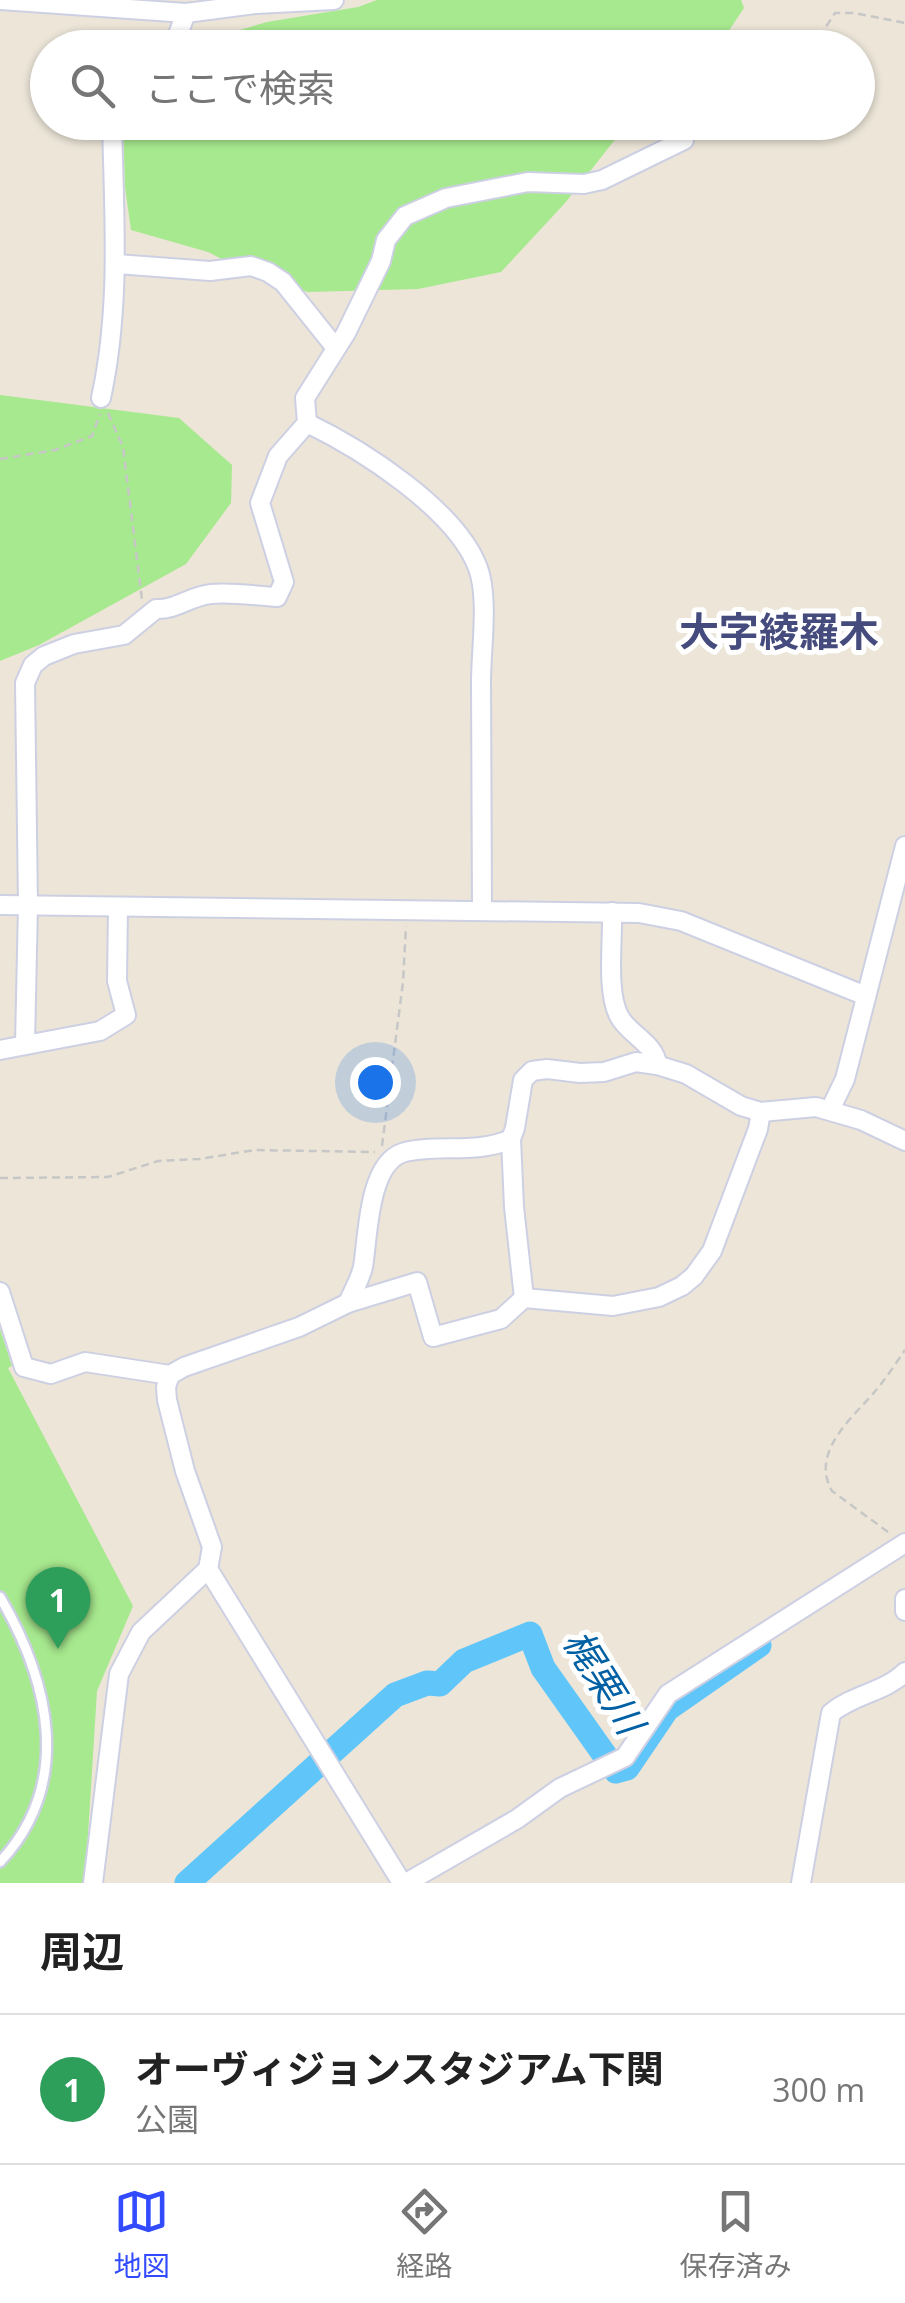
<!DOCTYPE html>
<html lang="ja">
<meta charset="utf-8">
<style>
body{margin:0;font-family:"Open Sans","Noto Sans JP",sans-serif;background:#f6f6f6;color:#222}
.you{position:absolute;left:375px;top:1082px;width:35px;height:35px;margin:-25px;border:8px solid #fff;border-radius:50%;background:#1a73e8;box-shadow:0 0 0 15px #1a73e833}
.badge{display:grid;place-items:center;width:65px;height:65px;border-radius:50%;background:#324bff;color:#fff;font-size:32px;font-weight:700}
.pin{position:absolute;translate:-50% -82px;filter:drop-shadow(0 2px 5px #0008)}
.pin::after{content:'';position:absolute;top:52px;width:35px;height:30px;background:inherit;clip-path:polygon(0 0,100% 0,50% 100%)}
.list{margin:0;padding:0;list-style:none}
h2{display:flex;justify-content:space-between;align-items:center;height:130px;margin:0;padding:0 40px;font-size:42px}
h2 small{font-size:32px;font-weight:400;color:#767676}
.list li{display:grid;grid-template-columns:65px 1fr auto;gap:30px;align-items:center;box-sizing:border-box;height:150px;padding:0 40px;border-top:2px solid #e0e0e0}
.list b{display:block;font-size:38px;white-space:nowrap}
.list p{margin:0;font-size:32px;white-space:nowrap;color:#767676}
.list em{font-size:32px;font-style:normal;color:#767676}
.icon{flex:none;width:55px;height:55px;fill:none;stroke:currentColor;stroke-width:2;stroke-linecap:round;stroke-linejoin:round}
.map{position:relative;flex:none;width:905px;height:1883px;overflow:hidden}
.search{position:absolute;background:#fff;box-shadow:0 2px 8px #0004;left:30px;right:30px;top:30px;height:110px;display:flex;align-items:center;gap:25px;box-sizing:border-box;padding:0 35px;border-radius:55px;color:#767676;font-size:38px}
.sheet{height:280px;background:#fff}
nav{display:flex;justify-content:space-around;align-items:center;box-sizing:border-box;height:140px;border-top:2px solid #e0e0e0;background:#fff;font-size:28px;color:#767676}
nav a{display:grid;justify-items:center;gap:5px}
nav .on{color:#324bff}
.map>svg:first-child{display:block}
.green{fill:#a7e98e}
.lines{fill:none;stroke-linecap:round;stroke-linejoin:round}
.river{stroke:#60c6f9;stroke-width:25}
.lane-casing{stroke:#cdd0e3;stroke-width:14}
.street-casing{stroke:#cdd0e3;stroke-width:22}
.path{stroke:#c7c7c7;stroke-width:2.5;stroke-dasharray:8 5;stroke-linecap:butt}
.lane{stroke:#fff;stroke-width:9}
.street{stroke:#fff;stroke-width:18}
.labels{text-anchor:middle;stroke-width:10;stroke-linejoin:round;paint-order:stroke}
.water-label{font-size:38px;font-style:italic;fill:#0160a3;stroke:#fff}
.quarter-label{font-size:40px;font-weight:bold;fill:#454b7c;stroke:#fff}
</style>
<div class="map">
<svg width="905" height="1883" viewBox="0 0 905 1883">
<rect width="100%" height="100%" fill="#ece5d8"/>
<g class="green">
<path d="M377 0H741L744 8 718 47H182L267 22 358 7Z"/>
<path d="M123 123H628L565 203 501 272 418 289 308 292 251 274 208 252 131 230 125 187Z"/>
<path d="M0 395 179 418 232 465 231 503 186 564 39 645 0 661Z"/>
<path d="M0 1329 12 1366 8 1368 133 1606 97 1691 85 1883H0Z"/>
</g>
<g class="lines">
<path class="river" d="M187 1883 395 1695 427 1683 440 1684 464 1661 530 1634 543 1668 616 1771 627 1768 667 1709 759 1645"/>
<defs>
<path id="lane" d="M0 1597C49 1681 74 1783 0 1862"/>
<g id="street">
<path d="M0 0 186 13 256 4 334 0"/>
<path d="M162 48 177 37 186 13"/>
<path d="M117 264 210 271 251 266 268 272 283 282 335 347"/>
<path d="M101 398C121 306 114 216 112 122"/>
<path d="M307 423C361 449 456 509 478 568 489 598 481 649 481 682 481 758 482 834 482 910"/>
<path d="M0 905 639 913 681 921 866 996"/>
<path d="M612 912C613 941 606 991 619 1016 628 1034 656 1044 657 1065"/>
<path d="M25 1044 28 905 25 683 33 665 44 656 74 644 124 635 156 609C176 610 190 596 211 594 232 592 256 596 277 597L284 582 260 503 278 456 307 423 305 398 346 333 381 261 386 240 405 216 446 198 528 182 584 184 602 180 684 140"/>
<path d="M0 1050 100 1031 126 1015 117 981 118 907"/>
<path d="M830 1110 845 1079 905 846"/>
<path d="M0 1292 24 1367 51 1374 85 1362 170 1375 184 1367 299 1327 348 1303 417 1282 433 1337 501 1319 524 1298"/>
<path d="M524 1298 514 1207 511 1139 515 1128 523 1080 532 1071 547 1069 580 1073 604 1072 636 1062 657 1065 686 1074 741 1106 761 1112 816 1107 861 1120 905 1141"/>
<path d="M524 1298 613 1306 659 1297 682 1286 694 1276 712 1251 758 1129 761 1112"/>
<path d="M348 1303C353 1291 360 1280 363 1267 368 1237 368 1165 402 1153 436 1143 476 1155 511 1139"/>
<path d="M208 1569 402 1883"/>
<path d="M905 1599V1611"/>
<path d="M93 1883 119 1674 141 1632 208 1569 212 1547 185 1471 167 1400 166 1387 170 1375"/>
<path d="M406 1883 517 1819 560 1788 625 1757 668 1694 905 1543"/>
<path d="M801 1883 831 1713C854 1694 885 1692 905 1672"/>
</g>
</defs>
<use href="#lane" class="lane-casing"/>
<use href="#street" class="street-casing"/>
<g class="path">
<path d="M812 48 835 13H854L905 23"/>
<path d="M700 134 726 122"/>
<path d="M108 413 123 447 142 600"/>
<path d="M0 459 55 450 92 436 100 414"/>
<path d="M382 1146 403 982 406 926"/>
<path d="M0 1178 108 1177 158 1161 199 1159 255 1150 375 1152"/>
<path d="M888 1532 832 1491C809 1451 855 1416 877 1389 887 1377 896 1363 905 1350"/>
</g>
<use href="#lane" class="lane"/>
<use href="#street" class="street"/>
</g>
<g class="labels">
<g class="water-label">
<text transform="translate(603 1682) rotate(58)" y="13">梶栗川</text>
</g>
<g class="quarter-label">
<text x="779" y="646">大字綾羅木</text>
</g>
</g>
</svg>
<div class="you"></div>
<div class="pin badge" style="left:58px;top:1649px;background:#2e9e5b">1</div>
<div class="search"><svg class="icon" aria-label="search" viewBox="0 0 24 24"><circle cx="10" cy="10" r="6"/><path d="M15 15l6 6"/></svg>ここで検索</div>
</div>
<section class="sheet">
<h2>周辺<small></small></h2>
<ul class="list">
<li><span class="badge" style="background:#2e9e5b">1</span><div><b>オーヴィジョンスタジアム下関</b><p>公園</p></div><em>300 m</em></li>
</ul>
</section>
<nav>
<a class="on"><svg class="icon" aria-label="map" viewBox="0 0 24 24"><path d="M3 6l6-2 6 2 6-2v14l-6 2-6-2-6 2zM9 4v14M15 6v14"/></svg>地図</a>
<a><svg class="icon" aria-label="directions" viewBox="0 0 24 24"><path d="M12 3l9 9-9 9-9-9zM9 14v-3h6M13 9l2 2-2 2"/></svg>経路</a>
<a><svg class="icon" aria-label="saved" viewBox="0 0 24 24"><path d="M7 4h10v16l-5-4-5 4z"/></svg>保存済み</a>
</nav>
